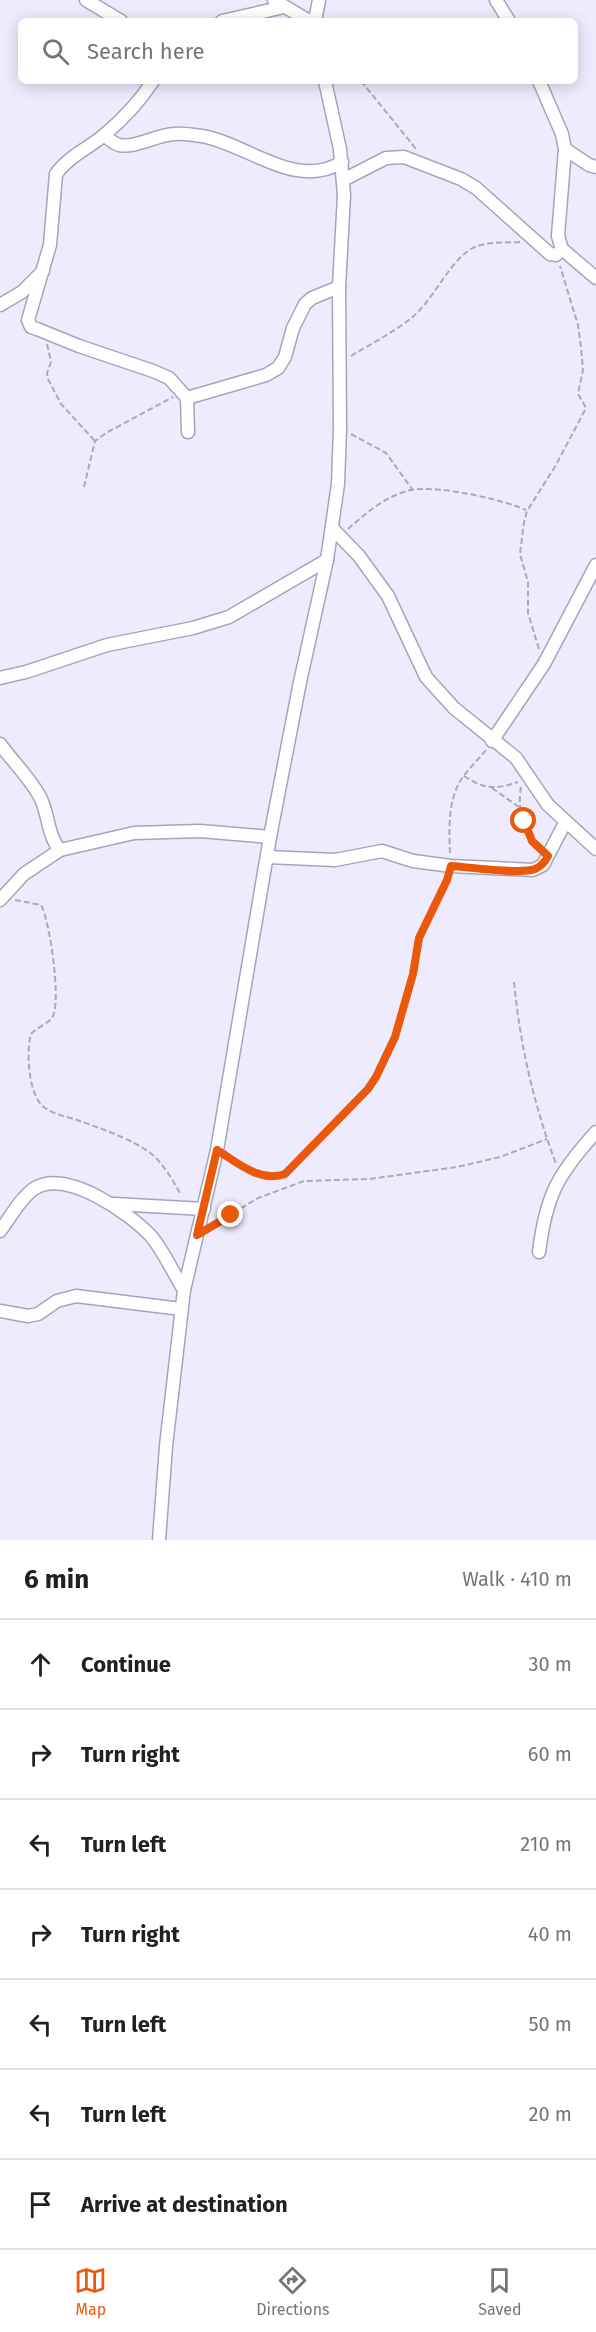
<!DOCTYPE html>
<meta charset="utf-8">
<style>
body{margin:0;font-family:"Fira Sans",sans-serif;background:#f2f2f2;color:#202124}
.stop{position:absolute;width:18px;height:18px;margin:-14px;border:4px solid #ea580c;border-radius:50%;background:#fff}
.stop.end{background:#ea580c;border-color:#fff;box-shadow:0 2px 6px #0008}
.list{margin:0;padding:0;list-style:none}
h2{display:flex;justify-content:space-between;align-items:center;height:78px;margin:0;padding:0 24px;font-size:26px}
h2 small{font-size:20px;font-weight:400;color:#757577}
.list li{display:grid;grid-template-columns:39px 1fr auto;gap:18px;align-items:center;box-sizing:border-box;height:90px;padding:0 24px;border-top:2px solid #e0e0e0}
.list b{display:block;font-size:22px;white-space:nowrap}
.list em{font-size:20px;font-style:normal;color:#757577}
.icon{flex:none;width:33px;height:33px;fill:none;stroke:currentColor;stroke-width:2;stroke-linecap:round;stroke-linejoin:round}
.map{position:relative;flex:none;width:596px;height:1540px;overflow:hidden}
.search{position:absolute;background:#fff;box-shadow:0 3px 15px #0003;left:18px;right:18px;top:18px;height:66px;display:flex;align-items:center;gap:15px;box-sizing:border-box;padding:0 21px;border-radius:9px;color:#757577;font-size:22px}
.sheet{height:708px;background:#fff}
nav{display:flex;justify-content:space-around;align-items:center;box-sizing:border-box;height:84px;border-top:2px solid #e0e0e0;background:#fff;font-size:16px;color:#757577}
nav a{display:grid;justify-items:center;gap:3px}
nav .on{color:#ea580c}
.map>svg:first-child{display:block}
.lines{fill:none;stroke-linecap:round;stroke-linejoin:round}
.minor-casing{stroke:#a9a3b9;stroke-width:15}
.path{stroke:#aba8b7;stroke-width:2;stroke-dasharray:6 3;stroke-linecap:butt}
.minor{stroke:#fff;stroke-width:12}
.route{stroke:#ea580c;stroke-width:8}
</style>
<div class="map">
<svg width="596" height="1540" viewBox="0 0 596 1540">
<rect width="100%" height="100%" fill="#efebfe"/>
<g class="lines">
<defs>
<g id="minor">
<path d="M86 0 121 21"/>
<path d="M274 0 309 21"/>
<path d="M496 0 509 21"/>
<path d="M222 21 284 7"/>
<path d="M315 21 319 0"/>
<path d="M153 81C140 101 121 121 103 136 87 149 68 157 56 174L50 245 28 320 31 327 37 329 79 346 153 371 169 378 187 398 188 432"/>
<path d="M539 81 562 134 565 149 558 236 562 249 596 278"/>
<path d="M104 135C108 138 114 144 119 145 137 148 156 135 174 134 182 133 193 135 202 136 248 144 296 191 342 162"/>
<path d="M565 149 589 165 596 167"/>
<path d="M343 180 386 158 404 157 461 179 476 188 550 254 556 255 562 249"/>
<path d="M0 305 22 292 43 271"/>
<path d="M187 398 266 375 278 368 285 357 293 328 305 304 312 298 339 287"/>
<path d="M332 528 359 556 388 596 426 677 454 708 516 758 548 805 596 849"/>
<path d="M0 678 26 672 107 645 193 628 229 617 327 560"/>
<path d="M492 741 544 664 596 565"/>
<path d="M0 744C13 762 30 778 40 797 49 814 47 835 60 850"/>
<path d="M267 857 335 860 382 851 413 861 451 866 533 870 543 865 565 823"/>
<path d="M0 900 24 874 60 850 134 833 200 831 270 837"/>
<path d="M114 1204 204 1209"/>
<path d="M0 1231C10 1218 21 1197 35 1188 67 1169 129 1213 150 1235 164 1251 173 1273 184 1290"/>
<path d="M539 1252C546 1195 558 1174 596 1132"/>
<path d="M0 1311 28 1316 38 1314 57 1301 76 1296 181 1309"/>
<path d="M159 1540 166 1446 184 1290 217 1150 270 837 300 682 327 560 338 484 340 429 339 287 344 195 340 149 325 81"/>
</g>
</defs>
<use href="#minor" class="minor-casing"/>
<g class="path">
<path d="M361 81 416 149"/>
<path d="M47 344 51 362 47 373 48 379 61 404 95 441"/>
<path d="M351 356C371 344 392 333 410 319 434 301 450 258 475 247 489 241 505 243 520 242"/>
<path d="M351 434 386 453 412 489"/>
<path d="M84 487 95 441 106 433 173 397"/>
<path d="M348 529C366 513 387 495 411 490 438 485 501 499 526 510"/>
<path d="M539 649 528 613V582L520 554 524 522 527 511 556 465 586 408 578 394 583 370 581 347 578 325 560 266"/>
<path d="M464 776C484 789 495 790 518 782"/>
<path d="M521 787C517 809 523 831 539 847"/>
<path d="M492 788 519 807"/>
<path d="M450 853C449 832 448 803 459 783 466 771 477 761 486 750"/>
<path d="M15 900 41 905C50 921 61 1000 53 1016 49 1024 37 1027 31 1034 26 1052 28 1096 45 1108 55 1115 69 1117 80 1121 102 1129 138 1141 155 1157 166 1168 174 1182 181 1195"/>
<path d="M514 982C520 1045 534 1105 556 1164"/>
<path d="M227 1156C245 1168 263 1181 285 1174L368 1089 376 1077 390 1051 399 1024 413 974 419 938 448 877"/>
<path d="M210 1227 258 1198 304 1181 369 1179 457 1167 500 1157 547 1139"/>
</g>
<use href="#minor" class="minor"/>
</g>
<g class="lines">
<path class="route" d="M231 1215 197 1235 217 1150C238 1163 260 1183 285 1174L368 1089 376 1077 395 1037 413 974 419 938 447 880 451 866C470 867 520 875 535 869 542 866 545 862 548 856L532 841 524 821"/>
</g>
</svg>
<div class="stop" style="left:524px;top:821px"></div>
<div class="stop end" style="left:231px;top:1215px"></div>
<div class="search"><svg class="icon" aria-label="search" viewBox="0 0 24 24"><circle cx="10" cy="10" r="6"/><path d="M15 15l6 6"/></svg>Search here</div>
</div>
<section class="sheet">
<h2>6 min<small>Walk · 410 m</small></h2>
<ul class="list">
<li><svg class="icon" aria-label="ahead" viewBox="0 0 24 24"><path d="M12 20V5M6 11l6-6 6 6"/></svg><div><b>Continue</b></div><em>30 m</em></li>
<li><svg class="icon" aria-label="right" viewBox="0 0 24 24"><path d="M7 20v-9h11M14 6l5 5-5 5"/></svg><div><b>Turn right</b></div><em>60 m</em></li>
<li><svg class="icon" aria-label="left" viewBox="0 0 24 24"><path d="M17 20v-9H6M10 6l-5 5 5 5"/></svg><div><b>Turn left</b></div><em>210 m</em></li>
<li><svg class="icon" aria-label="right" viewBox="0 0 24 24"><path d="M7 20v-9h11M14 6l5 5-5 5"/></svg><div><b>Turn right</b></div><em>40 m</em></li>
<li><svg class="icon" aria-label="left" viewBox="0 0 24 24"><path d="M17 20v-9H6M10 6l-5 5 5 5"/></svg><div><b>Turn left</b></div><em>50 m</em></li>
<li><svg class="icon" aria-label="left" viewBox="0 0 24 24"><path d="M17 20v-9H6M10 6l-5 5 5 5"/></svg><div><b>Turn left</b></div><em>20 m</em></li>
<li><svg class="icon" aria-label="arrive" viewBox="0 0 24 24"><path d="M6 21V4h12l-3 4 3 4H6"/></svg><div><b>Arrive at destination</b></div></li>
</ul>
</section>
<nav>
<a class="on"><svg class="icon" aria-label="map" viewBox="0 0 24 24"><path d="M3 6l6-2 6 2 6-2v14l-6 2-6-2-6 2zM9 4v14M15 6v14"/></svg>Map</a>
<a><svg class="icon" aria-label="directions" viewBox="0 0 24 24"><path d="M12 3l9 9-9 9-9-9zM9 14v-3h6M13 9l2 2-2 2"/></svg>Directions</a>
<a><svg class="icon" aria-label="saved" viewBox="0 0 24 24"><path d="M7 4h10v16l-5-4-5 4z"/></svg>Saved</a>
</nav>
